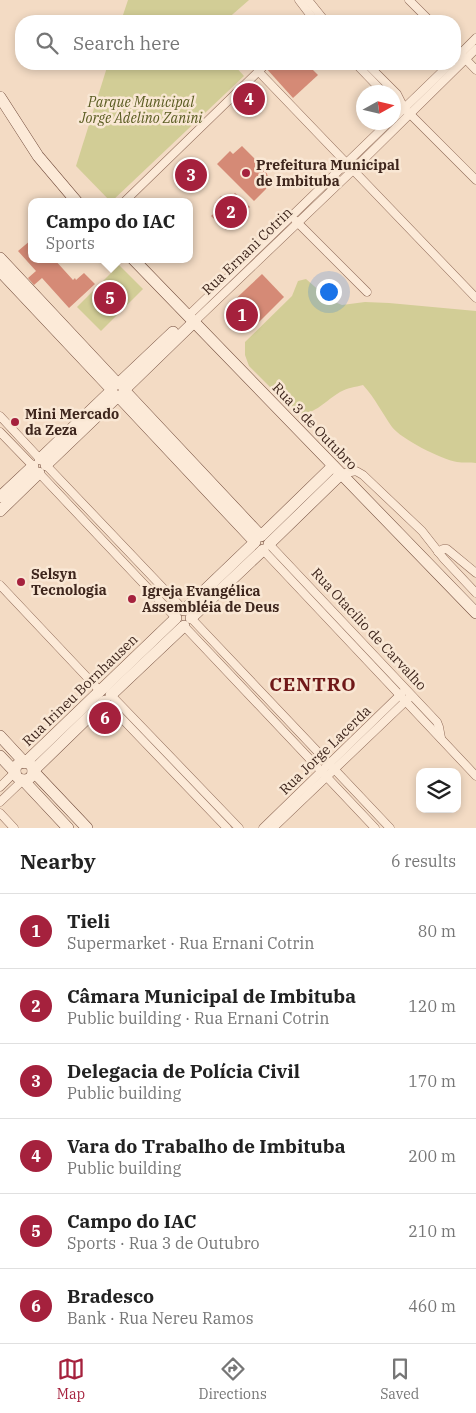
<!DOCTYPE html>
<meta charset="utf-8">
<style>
body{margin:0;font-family:"IBM Plex Serif",serif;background:#f6f6f6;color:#222}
.controls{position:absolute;right:15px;bottom:15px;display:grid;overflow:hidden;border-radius:10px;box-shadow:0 2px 8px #0003}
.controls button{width:45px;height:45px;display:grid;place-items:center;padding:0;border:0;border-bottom:1px solid #e0e0e0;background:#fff;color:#222;font:25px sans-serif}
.compass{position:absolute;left:356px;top:85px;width:45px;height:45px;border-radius:50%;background:#fff;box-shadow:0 2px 8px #0003;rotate:82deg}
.you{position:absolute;left:328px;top:291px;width:18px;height:18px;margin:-12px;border:4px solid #fff;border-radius:50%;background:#1a73e8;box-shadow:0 0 0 8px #1a73e833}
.badge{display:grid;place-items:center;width:32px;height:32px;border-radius:50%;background:#a5213d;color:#fff;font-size:16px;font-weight:700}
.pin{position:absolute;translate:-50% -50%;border:2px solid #fff;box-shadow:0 1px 5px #0006}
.popup{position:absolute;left:28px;top:198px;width:165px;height:65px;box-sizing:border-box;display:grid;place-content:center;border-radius:10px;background:#fff;filter:drop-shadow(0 1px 4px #0005);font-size:16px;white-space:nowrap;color:#767676}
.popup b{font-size:19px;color:#222}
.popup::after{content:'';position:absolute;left:50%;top:100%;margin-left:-10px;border:10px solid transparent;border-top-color:#fff}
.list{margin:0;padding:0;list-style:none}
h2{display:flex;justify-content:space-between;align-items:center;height:65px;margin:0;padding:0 20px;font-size:21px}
h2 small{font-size:16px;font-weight:400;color:#767676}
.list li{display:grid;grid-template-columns:32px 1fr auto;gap:15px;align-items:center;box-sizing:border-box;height:75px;padding:0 20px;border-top:1px solid #e0e0e0}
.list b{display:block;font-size:19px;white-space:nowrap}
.list p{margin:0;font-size:16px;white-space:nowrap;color:#767676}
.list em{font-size:16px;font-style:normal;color:#767676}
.icon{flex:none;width:28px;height:28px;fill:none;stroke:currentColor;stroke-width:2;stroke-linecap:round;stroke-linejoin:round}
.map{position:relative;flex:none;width:476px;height:828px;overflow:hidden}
.search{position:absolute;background:#fff;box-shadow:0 2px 8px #0003;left:15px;right:15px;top:15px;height:55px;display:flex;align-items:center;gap:12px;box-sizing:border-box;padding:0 18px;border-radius:20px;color:#767676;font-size:19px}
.sheet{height:515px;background:#fff}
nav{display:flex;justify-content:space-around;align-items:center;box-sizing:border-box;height:70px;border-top:1px solid #e0e0e0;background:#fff;font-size:14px;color:#767676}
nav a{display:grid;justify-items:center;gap:2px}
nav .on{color:#a5213d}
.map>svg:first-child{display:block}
.green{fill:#d2cd96}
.building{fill:#d58a76}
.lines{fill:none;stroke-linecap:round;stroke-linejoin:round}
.street-casing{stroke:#8f6a58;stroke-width:9}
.secondary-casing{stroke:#714b3b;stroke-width:12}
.street{stroke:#fcead8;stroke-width:8}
.secondary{stroke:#fcead8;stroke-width:11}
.poi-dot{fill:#a5213d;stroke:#f9e7d4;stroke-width:2}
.labels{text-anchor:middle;stroke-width:5;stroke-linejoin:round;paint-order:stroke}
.park-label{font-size:14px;font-style:italic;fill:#5a5c22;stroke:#f9e7d4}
.poi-label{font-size:14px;font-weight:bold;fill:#3e261d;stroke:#f9e7d4;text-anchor:start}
.street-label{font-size:14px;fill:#3e261d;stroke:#f9e7d4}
.district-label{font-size:19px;font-weight:bold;letter-spacing:1px;fill:#6f1818;stroke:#f9e7d4}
</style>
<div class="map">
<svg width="476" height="828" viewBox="0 0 476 828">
<rect width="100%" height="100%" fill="#f3dbc4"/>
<g class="green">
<path d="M128 0H249L225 21H121Z"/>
<path d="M108 64H233L244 76 111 202 76 166Z"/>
<path d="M119 265 143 289 101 331 77 307Z"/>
<path d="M306 279 330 300 342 305 365 302 389 303 476 311V463C470 462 463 463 457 462 441 459 401 439 392 427 382 413 375 398 363 385 355 387 347 388 340 392 325 401 315 415 297 414L249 366 245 355V342L292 296 298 281Z"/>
</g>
<g class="building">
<path d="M269 64H307L318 75 293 98 265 67Z"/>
<path d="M242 146 264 168 269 178 266 189 254 201 217 164 230 151 233 154Z"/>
<path d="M235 193 250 207 226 230 211 216 220 208 215 203 221 196 227 201Z"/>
<path d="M31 240V259H54L73 280 75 278 76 280 84 273 95 284 69 308 42 278 34 285 28 278 36 271 18 251Z"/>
<path d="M262 274 284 297 251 330 228 306Z"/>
</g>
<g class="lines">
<defs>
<g id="street">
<path d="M299 0 315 21"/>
<path d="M308 0 325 21"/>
<path d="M409 0 430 21"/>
<path d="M455 48 476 70"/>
<path d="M455 59 476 38"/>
<path d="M356 64 383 92"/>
<path d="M367 64 397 94 404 108 476 180"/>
<path d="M258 71 476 298"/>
<path d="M394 118 450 64"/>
<path d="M124 202 266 64"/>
<path d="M296 221 367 292"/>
<path d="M188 316 389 122"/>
<path d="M194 322 353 170 476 49"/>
<path d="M0 416 40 459"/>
<path d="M0 432 33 466"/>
<path d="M46 465 184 610"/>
<path d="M39 473 176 618"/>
<path d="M341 474 356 471 363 475 422 531 444 559 476 593"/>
<path d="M269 544 437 722 439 727 441 738"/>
<path d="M263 550 476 776"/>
<path d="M438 552 443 549H447L476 573"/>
<path d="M0 585 100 691"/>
<path d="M191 618 390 828"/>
<path d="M184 626 375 828"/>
<path d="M111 695 239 828"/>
<path d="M105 701 227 828"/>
<path d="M0 787 15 772"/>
<path d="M0 802 23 780"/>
<path d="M0 813 14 828"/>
<path d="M263 828 402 693"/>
<path d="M273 828 409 698"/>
</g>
<g id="secondary">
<path d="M0 97 38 156 77 202"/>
<path d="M0 258 118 384 173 332"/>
<path d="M133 259 476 613"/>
<path d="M0 271 112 390 40 459"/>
<path d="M194 322 124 390 261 536 333 466"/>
<path d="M46 465 118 396 255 542 184 610"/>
<path d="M0 497 33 466"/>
<path d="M0 511 39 473"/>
<path d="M269 544 341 474"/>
<path d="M191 618 263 550"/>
<path d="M111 695 184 626"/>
<path d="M0 736 25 763 176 618"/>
<path d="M0 756 15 772"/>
<circle cx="24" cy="771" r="9"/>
<path d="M23 780 68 828"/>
<path d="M87 828 33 771 105 701"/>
</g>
</defs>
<use href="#street" class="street-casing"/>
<use href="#secondary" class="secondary-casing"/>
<use href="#street" class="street"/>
<use href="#secondary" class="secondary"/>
</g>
<g class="poi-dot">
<circle cx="246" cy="173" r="5"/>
<circle cx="15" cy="422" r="5"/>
<circle cx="21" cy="582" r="5"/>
<circle cx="132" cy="599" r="5"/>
</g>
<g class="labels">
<g class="park-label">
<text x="141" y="107">Parque Municipal<tspan x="141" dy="16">Jorge Adelino Zanini</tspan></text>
</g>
<g class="poi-label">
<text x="256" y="170">Prefeitura Municipal<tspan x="256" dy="16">de Imbituba</tspan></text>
<text x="25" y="419">Mini Mercado<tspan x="25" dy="16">da Zeza</tspan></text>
<text x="31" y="579">Selsyn<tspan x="31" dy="16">Tecnologia</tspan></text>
<text x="142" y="596">Igreja Evangélica<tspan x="142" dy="16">Assembléia de Deus</tspan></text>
</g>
<g class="street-label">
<text transform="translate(247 251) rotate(-44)" y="5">Rua Ernani Cotrin</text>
<text transform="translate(315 426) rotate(46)" y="5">Rua 3 de Outubro</text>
<text transform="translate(369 629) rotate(47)" y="5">Rua Otacílio de Carvalho</text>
<text transform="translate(80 690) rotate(-44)" y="5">Rua Irineu Bornhausen</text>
<text transform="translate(325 750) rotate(-44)" y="5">Rua Jorge Lacerda</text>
</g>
<g class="district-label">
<text x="313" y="691">CENTRO</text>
</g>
</g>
</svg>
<div class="controls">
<button><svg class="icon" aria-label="layers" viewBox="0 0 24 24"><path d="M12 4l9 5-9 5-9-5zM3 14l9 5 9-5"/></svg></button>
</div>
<svg class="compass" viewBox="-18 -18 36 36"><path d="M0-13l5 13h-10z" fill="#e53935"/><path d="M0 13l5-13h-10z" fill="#767676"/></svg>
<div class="you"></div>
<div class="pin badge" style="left:242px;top:315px">1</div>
<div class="pin badge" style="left:231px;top:212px">2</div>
<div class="pin badge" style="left:191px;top:175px">3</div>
<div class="pin badge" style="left:249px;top:99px">4</div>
<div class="pin badge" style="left:110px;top:298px">5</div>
<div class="popup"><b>Campo do IAC</b>Sports</div>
<div class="pin badge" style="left:105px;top:718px">6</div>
<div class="search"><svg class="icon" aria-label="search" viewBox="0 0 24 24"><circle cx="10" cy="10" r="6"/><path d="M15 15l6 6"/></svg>Search here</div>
</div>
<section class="sheet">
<h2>Nearby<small>6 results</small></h2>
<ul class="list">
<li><span class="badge">1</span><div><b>Tieli</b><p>Supermarket · Rua Ernani Cotrin</p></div><em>80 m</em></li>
<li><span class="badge">2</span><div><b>Câmara Municipal de Imbituba</b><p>Public building · Rua Ernani Cotrin</p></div><em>120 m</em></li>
<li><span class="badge">3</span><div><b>Delegacia de Polícia Civil</b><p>Public building</p></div><em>170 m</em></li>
<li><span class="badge">4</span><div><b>Vara do Trabalho de Imbituba</b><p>Public building</p></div><em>200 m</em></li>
<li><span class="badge">5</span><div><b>Campo do IAC</b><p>Sports · Rua 3 de Outubro</p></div><em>210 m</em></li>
<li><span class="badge">6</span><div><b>Bradesco</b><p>Bank · Rua Nereu Ramos</p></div><em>460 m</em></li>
</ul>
</section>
<nav>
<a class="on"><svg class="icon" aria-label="map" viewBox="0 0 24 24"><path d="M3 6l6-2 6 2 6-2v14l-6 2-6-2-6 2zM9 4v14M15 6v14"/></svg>Map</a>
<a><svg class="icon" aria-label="directions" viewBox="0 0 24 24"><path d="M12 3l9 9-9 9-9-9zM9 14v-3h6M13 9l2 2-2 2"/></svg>Directions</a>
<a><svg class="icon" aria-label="saved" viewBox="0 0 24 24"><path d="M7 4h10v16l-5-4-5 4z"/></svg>Saved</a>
</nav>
